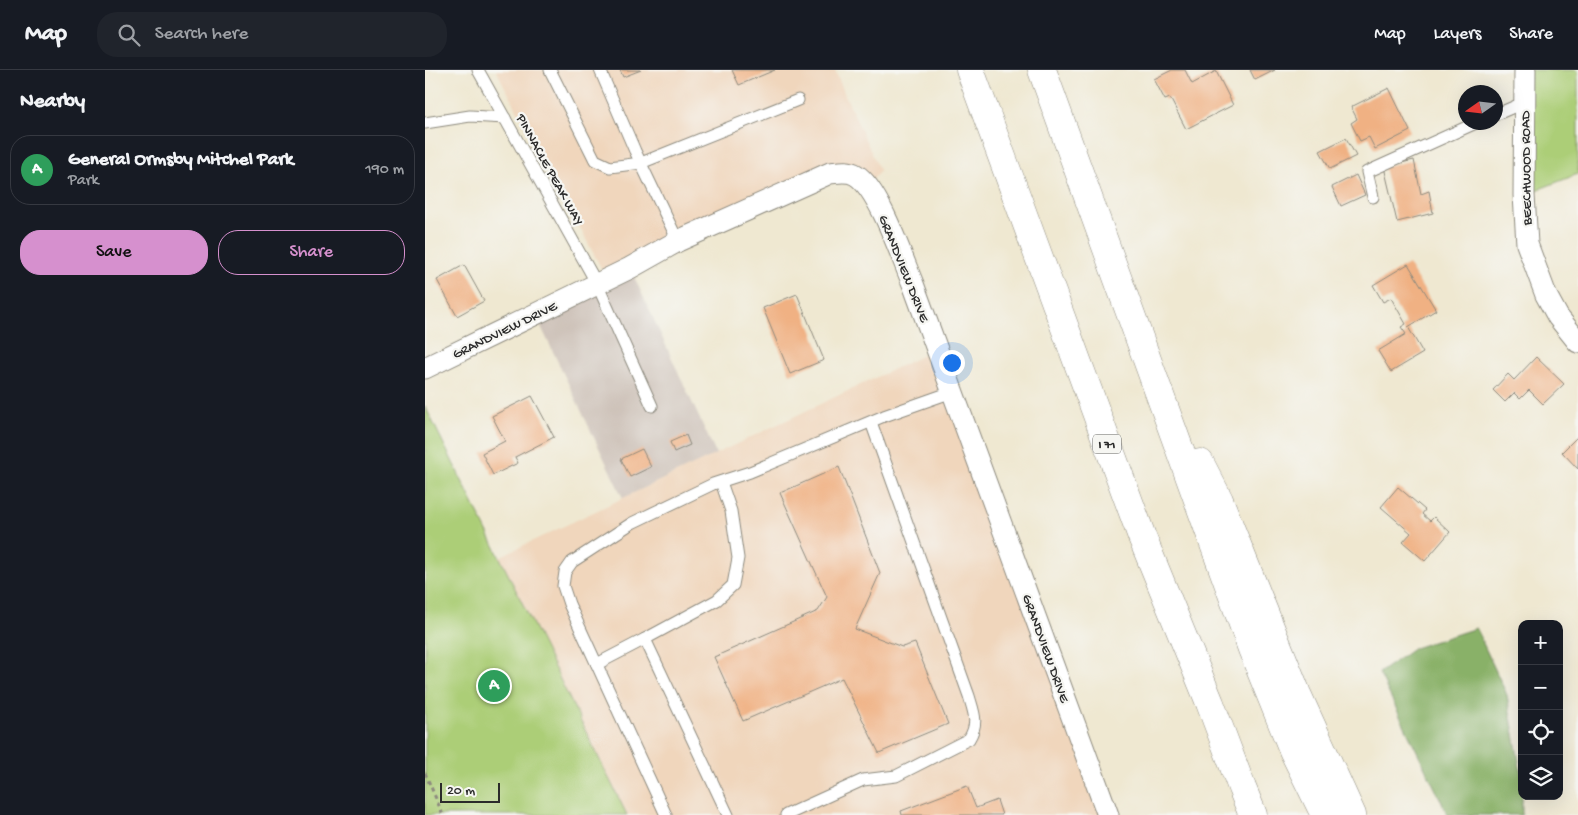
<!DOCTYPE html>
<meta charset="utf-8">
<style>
body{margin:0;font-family:"Gochi Hand",sans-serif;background:#20242c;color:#f1f3f6}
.controls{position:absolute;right:15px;bottom:15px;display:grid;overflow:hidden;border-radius:10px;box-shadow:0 5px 20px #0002}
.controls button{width:45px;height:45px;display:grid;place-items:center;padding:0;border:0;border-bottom:1px solid #363941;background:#171b24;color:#f1f3f6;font:25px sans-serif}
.compass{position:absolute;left:1033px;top:15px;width:45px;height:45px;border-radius:50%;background:#171b24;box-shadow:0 5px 20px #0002;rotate:256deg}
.scale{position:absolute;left:15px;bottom:12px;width:60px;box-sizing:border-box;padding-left:5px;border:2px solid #2b2b2b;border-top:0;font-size:14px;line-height:18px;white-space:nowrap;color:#2b2b2b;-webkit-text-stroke:4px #f6f6f2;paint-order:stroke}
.you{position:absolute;left:526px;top:292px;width:18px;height:18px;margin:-12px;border:4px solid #fff;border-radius:50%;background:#1a73e8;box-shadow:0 0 0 8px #1a73e833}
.badge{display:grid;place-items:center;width:32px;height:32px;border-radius:50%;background:#d690ce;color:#fff;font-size:16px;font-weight:700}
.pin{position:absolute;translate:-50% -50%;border:2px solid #fff;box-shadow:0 1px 5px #0006}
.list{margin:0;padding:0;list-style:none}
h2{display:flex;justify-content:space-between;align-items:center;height:65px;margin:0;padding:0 20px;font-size:21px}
h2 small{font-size:16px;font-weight:400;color:#9ea1a6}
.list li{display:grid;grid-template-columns:32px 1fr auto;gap:15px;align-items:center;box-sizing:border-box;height:70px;margin:0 10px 10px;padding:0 10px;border:1px solid #363941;border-radius:20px}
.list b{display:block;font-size:19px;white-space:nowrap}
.list p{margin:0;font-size:16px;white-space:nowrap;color:#9ea1a6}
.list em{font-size:16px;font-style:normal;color:#9ea1a6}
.actions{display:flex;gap:10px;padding:15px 20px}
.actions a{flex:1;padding:11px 0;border:1px solid #d690ce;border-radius:20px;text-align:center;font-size:18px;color:#d690ce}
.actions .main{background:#d690ce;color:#111}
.icon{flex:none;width:28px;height:28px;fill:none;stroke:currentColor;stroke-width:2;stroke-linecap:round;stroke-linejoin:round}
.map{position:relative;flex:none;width:1153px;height:745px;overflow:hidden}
header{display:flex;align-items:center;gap:30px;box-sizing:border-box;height:70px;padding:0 25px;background:#171b24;border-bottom:1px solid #363941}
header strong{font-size:24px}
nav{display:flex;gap:28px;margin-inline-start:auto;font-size:18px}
.search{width:350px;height:45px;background:#20242c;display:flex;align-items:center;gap:12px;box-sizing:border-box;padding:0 18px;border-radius:20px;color:#9ea1a6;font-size:19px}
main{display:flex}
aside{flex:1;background:#171b24}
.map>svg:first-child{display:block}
.built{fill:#f0d6bc}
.industrial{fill:#cec2b9}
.green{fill:#acce77;stroke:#6c7c51}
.forest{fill:#89b168;stroke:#5a6e4a}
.building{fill:#f0b183}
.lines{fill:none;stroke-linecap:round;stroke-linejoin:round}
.lane-casing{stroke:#8d8a7e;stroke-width:13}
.street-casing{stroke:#8d8a7e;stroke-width:23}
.highway-casing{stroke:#8d8a7e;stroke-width:29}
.path{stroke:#8d8a7e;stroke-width:3;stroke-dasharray:4 4;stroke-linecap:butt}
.lane{stroke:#fff;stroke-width:11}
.street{stroke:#fff;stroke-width:21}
.highway{stroke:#fff;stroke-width:28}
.labels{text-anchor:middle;stroke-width:4.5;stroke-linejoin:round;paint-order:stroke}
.shield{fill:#f6f6f2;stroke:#686867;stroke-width:1}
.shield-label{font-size:12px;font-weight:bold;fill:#2b2b2b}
.street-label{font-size:14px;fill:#2b2b2b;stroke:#f6f6f2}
</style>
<header>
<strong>Map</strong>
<div class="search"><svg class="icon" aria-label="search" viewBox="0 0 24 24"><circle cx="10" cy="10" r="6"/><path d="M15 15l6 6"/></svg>Search here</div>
<nav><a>Map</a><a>Layers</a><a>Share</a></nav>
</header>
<main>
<aside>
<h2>Nearby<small></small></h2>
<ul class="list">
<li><span class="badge" style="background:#2e9e5b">A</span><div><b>General Ormsby Mitchel Park</b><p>Park</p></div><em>190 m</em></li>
</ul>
<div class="actions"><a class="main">Save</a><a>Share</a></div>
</aside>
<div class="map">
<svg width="1153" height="745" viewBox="0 0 1153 745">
<rect width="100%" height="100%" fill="#f6f6f2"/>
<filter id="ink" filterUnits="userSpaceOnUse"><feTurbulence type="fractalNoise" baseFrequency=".02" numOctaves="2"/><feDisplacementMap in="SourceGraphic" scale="10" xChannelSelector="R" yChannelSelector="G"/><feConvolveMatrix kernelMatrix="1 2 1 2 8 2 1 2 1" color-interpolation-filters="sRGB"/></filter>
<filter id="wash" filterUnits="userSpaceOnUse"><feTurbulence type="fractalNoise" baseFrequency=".0096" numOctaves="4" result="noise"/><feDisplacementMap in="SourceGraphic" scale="20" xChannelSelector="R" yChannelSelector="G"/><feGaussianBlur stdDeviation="1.12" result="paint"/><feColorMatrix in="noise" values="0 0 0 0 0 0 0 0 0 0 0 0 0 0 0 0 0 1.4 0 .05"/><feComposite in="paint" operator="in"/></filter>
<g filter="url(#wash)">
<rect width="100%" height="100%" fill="#efe8d1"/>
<g class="built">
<path d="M71 0H410L420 25 455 101 443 115 421 101 182 209Z"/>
<path d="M511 279 683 745H202L74 487Z"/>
</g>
<path class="industrial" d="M205 198 291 384 198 428 110 244Z"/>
<g class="green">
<path d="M1100 0H1153V104L1099 125Z"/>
<path d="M0 336 202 745H0Z"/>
</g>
<path class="forest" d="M1051 558 1082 625 1097 708V745H1023L954 603 989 578Z"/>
<g id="blocks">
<g class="building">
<path d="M195 0H216L198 7Z"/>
<path d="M307 0H350L314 15Z"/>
<path d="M747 0H760L767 14 791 1 808 35 761 59 745 28 740 30 729 9Z"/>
<path d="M825 0H850L830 10Z"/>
<path d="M964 18 985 61 950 79 944 67 935 71 926 53 932 49 926 37Z"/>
<path d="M921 68 931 86 905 99 895 81Z"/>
<path d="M989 90 996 124 1004 121 1008 143 972 152 959 97Z"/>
<path d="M931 105 940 125 916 136 907 117Z"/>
<path d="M983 194 1011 240 983 257 998 283 966 302 953 281 981 264 976 257 981 254 966 228 958 232 948 215Z"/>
<path d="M39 195 59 231 32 246 12 210Z"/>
<path d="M372 224 399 290 365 304 338 238Z"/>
<path d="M1111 287 1139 314 1118 334 1104 320 1095 329 1089 323 1080 332 1068 320 1083 304 1089 310Z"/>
<path d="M107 326 129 367 90 387 93 393 68 405 57 383 80 371 67 346Z"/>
<path d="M261 365 265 375 249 382 245 372Z"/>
<path d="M1153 366V399L1137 382Z"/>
<path d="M217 379 226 397 205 407 196 389Z"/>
<path d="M414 397 455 503 430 559 477 577 490 573 523 654 454 683 417 608 318 651 289 587 393 541 402 527 355 423Z"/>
<path d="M973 417 1000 440 997 444 1005 451 1009 447 1025 462 1000 491 978 472 986 463 956 437Z"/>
<path d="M542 716 551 738 572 730 577 745H477L476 741Z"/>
</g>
</g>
</g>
<g filter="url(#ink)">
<use href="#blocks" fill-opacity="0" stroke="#8d8a7e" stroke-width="1"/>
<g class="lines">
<defs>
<g id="lane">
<path d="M53 0 172 214 227 336"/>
<path d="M125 0 170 90 185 97 216 93 373 30"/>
<path d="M175 0 210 81 253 171"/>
<path d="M1070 45 1100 32"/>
<path d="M0 53 45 46 80 48"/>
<path d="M948 127 942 102 1053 52"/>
<path d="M296 412 306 441 313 488 308 515 292 530 220 569 303 745"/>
<path d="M172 594 220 569"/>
<path d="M241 745 144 534 138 516 140 502 147 492 207 453 288 414 325 402 459 346 527 322"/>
<path d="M361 745 438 710 471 706 544 669C554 653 549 643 544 626L446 352"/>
</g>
<g id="street">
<path d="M1100 0 1099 125 1102 174 1121 225 1133 247 1153 272"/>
<path d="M0 298 205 198 253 171 405 103C415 102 423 100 431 105 454 119 477 188 488 214L683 745"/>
</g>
<g id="highway">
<path d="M545 0 717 467 785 633 817 718 828 745"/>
<path d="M617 0 827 579 868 680 900 745"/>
<path d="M775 393 794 430 872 624 927 745"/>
</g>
</defs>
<use href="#lane" class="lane-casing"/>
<use href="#street" class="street-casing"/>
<use href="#highway" class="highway-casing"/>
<path class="path" d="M0 703 18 745"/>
<use href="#lane" class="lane"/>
<use href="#street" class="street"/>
<use href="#highway" class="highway"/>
</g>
</g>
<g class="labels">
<rect class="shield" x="668" y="364.5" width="28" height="19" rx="4"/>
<g class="shield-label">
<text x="682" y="378">I 71</text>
</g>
<g class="street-label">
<text transform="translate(1100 98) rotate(-91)" y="5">BEECHWOOD ROAD</text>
<text transform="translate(126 99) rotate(61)" y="5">PINNACLE PEAK WAY</text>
<text transform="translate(480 198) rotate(68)" y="5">GRANDVIEW DRIVE</text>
<text transform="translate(79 259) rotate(-26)" y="5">GRANDVIEW DRIVE</text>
<text transform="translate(622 578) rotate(70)" y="5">GRANDVIEW DRIVE</text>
</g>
</g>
</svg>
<div class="controls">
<button>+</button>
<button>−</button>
<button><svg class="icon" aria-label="locate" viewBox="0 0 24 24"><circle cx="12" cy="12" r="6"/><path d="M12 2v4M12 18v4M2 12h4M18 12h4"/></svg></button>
<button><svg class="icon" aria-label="layers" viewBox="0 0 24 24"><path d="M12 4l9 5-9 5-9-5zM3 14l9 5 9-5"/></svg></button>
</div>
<svg class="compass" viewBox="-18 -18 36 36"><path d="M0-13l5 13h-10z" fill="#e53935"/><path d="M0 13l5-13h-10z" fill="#9ea1a6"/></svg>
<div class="scale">20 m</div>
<div class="you"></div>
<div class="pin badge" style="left:69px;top:616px;background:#2e9e5b">A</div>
</div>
</main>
